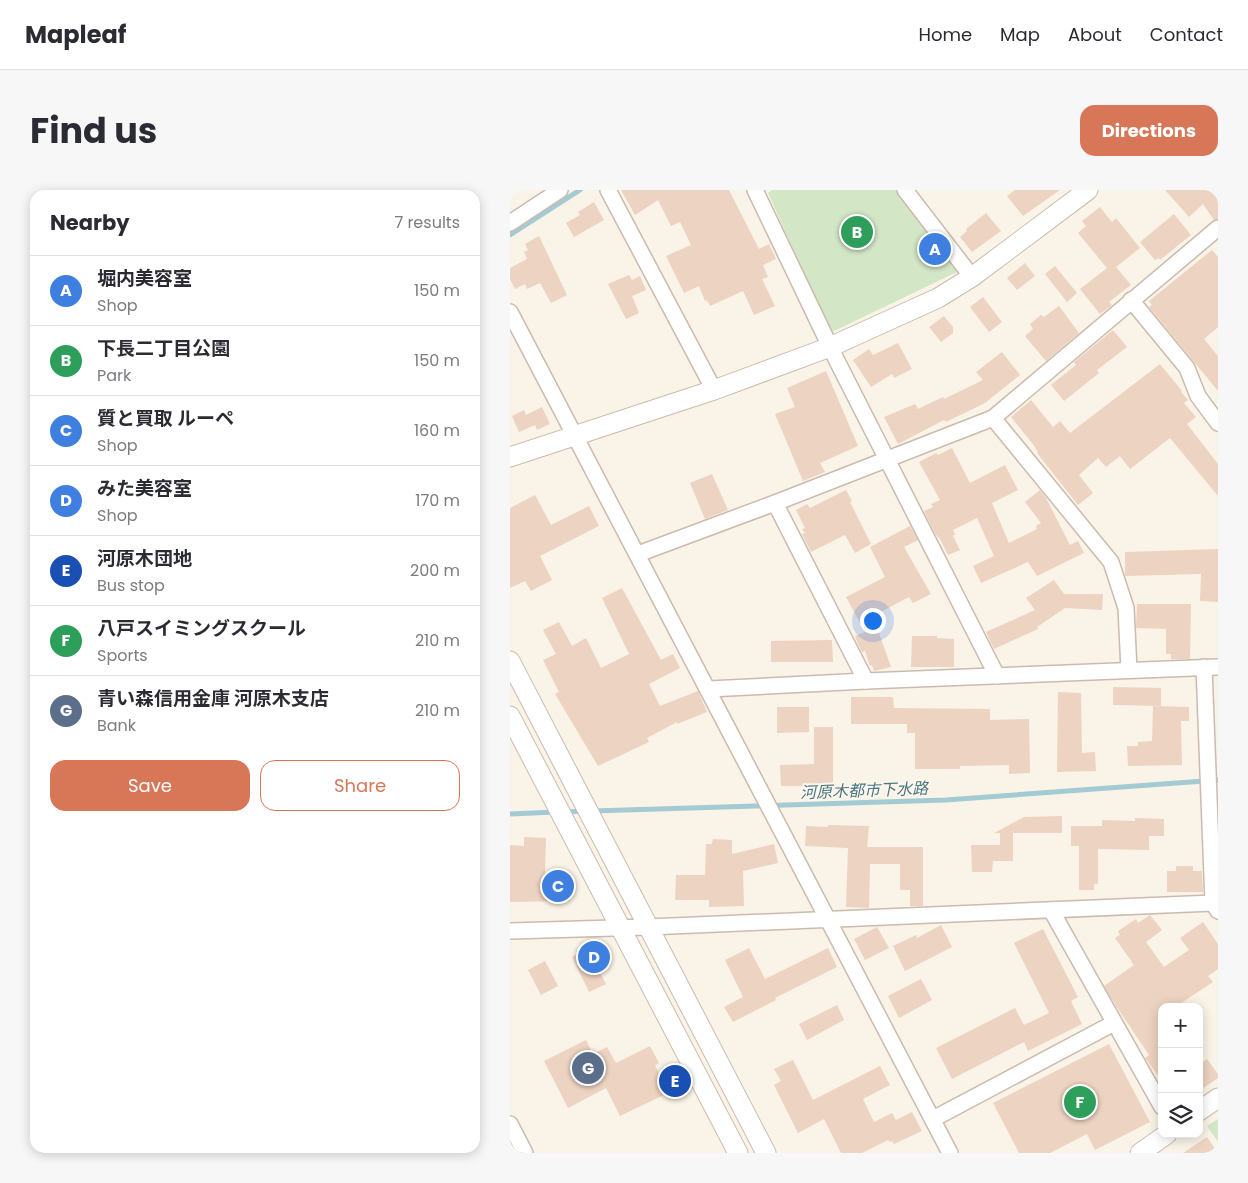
<!DOCTYPE html>
<meta charset="utf-8">
<style>
:root{--surface:#fff;--page:#f7f7f7;--text:#2b2b33;--muted:#7c7c81;--line:#e1e1e2;--accent:#d87758}
body{margin:0;font-family:Poppins,"Noto Sans JP",sans-serif;background:var(--page);color:var(--text)}
.controls{position:absolute;right:15px;bottom:15px;display:grid;overflow:hidden;border-radius:10px;box-shadow:0 2px 12px #0003}
.controls button{width:45px;height:45px;display:grid;place-items:center;padding:0;border:0;border-bottom:1px solid var(--line);background:var(--surface);color:var(--text);font:25px sans-serif}
.you{position:absolute;left:362px;top:430px;width:18px;height:18px;margin:-12px;border:4px solid #fff;border-radius:50%;background:#1a73e8;box-shadow:0 0 0 8px #1a73e833}
.badge{display:grid;place-items:center;width:32px;height:32px;border-radius:50%;background:var(--accent);color:#fff;font-size:16px;font-weight:700}
.pin{position:absolute;translate:-50% -50%;border:2px solid #fff;box-shadow:0 1px 5px #0006}
.list{margin:0;padding:0;list-style:none}
h2{display:flex;justify-content:space-between;align-items:center;height:65px;margin:0;padding:0 20px;font-size:21px}
h2 small{font-size:16px;font-weight:400;color:var(--muted)}
.list li{display:grid;grid-template-columns:32px 1fr auto;gap:15px;align-items:center;box-sizing:border-box;height:70px;padding:0 20px;border-top:1px solid var(--line)}
.list b{display:block;font-size:19px;white-space:nowrap}
.list p{margin:0;font-size:16px;white-space:nowrap;color:var(--muted)}
.list em{font-size:16px;font-style:normal;color:var(--muted)}
.actions{display:flex;gap:10px;padding:15px 20px}
.actions a{flex:1;padding:11px 0;border:1px solid var(--accent);border-radius:15px;text-align:center;font-size:18px;color:var(--accent)}
.actions .main{background:var(--accent);color:#fff}
.icon{flex:none;width:28px;height:28px;fill:none;stroke:currentColor;stroke-width:2;stroke-linecap:round;stroke-linejoin:round}
.map{position:relative;flex:none;width:708px;height:963px;overflow:hidden;border-radius:15px}
header{display:flex;align-items:center;gap:30px;box-sizing:border-box;height:70px;padding:0 25px;background:var(--surface);border-bottom:1px solid var(--line)}
header strong{font-size:24px}
nav{display:flex;gap:28px;margin-inline-start:auto;font-size:18px}
.intro{display:flex;align-items:center;justify-content:space-between;box-sizing:border-box;height:120px;padding:0 30px}
h1{margin:0;font-size:35px}
.button{padding:12px 22px;border-radius:15px;background:var(--accent);color:#fff;font-size:18px;font-weight:700}
main{display:flex;gap:30px;padding:0 30px}
aside{flex:1;background:var(--surface);border-radius:15px;box-shadow:0 2px 12px #0003}
.map>svg:first-child{display:block}
</style>
<header>
<strong>Mapleaf</strong>
<nav><a>Home</a><a>Map</a><a>About</a><a>Contact</a></nav>
</header>
<div class="intro"><h1>Find us</h1><a class="button">Directions</a></div>
<main>
<aside>
<h2>Nearby<small>7 results</small></h2>
<ul class="list">
<li><span class="badge" style="background:#3f7fe0">A</span><div><b>堀内美容室</b><p>Shop</p></div><em>150 m</em></li>
<li><span class="badge" style="background:#2e9e5b">B</span><div><b>下長二丁目公園</b><p>Park</p></div><em>150 m</em></li>
<li><span class="badge" style="background:#3f7fe0">C</span><div><b>質と買取 ルーペ</b><p>Shop</p></div><em>160 m</em></li>
<li><span class="badge" style="background:#3f7fe0">D</span><div><b>みた美容室</b><p>Shop</p></div><em>170 m</em></li>
<li><span class="badge" style="background:#1a4fb4">E</span><div><b>河原木団地</b><p>Bus stop</p></div><em>200 m</em></li>
<li><span class="badge" style="background:#2e9e5b">F</span><div><b>八戸スイミングスクール</b><p>Sports</p></div><em>210 m</em></li>
<li><span class="badge" style="background:#5c6f8a">G</span><div><b>青い森信用金庫 河原木支店</b><p>Bank</p></div><em>210 m</em></li>
</ul>
<div class="actions"><a class="main">Save</a><a>Share</a></div>
</aside>
<div class="map">
<svg width="708" height="963" viewBox="0 0 708 963">
<rect width="100%" height="100%" fill="#faf3e7"/>
<g fill="#d3e6c6">
<path d="M262,0h126l61,81 -129,62 -62,-140z"/>
<path d="M708,929v23l-11,-16z"/>
</g>
<g fill="none" stroke-linecap="round" stroke-linejoin="round">
<g stroke="#a4cad3" stroke-width="5">
<path d="M0,45l70,-45"/>
<path d="M82,621l354,-11 272,-20"/>
<path d="M54,622l19,-1"/>
<path d="M0,624l46,-2"/>
</g>
</g>
<g fill="#edd3c1">
<path d="M111,0h108l30,59 10,-5 7,15 -13,6 5,12 -6,2 13,27 -21,9 -11,-24 -33,15 -3,-6 -2,1 -6,-15 -15,7 -18,-37 25,-11 -11,-23 -9,4 -13,-26 -23,15z"/>
<path d="M505,0h45l-37,26 -16,-20z"/>
<path d="M655,0h53v29l-4,1 -11,-16 -14,13z"/>
<path d="M84,12l10,18 -30,17 -8,-14 14,-8 -2,-3z"/>
<path d="M590,17l12,15 4,-4 24,30 -24,19 15,18 -22,17 3,3 -12,9 -20,-25 27,-21 -29,-35 8,-7 -4,-5z"/>
<path d="M476,23l15,18 -29,21 -12,-15 7,-6 -1,-2z"/>
<path d="M664,24l17,21 -31,25 -1,-2 -4,2 -15,-18z"/>
<path d="M29,46l28,59 -16,8 -11,-20 -13,6 -2,-5 -10,5 -5,-10v-11l17,-9 -3,-7 4,-2 -3,-6z"/>
<path d="M702,60l6,7v70l-14,12 14,17v35l-69,-84 3,-2 -3,-4z"/>
<path d="M515,73l10,13 -18,14 -10,-12z"/>
<path d="M545,76l22,27 -10,9 -22,-28z"/>
<path d="M119,85l3,5 8,-4 6,14 -14,6 7,17 -13,6 -18,-35z"/>
<path d="M473,107l19,25 -13,10 -19,-25z"/>
<path d="M549,116l20,27 -33,28 -21,-25 8,-7 -3,-5 11,-9 3,2z"/>
<path d="M434,126l9,11v6l-12,9 -12,-15z"/>
<path d="M603,140l14,17 -30,23 2,3 -35,28 -13,-16 25,-20 -2,-3z"/>
<path d="M388,153l14,26 -18,9 -2,-4 -21,13 -18,-27 16,-11 4,6z"/>
<path d="M492,162l18,23 -35,28 -39,19 -2,-2 -46,24 -14,-27 31,-13 3,5 25,-12 1,2 39,-19 -7,-8z"/>
<path d="M650,174l22,27 -1,1 7,8 -4,3 12,14 -9,7 31,40v32l-48,-58 -40,31 -10,-13 -14,11 -8,-9 -19,17 14,18 -15,12 -41,-52 1,-1 -6,-9 -21,-26 20,-17 22,27 7,-6 10,12z"/>
<path d="M316,181l32,75 -38,17 5,9 -22,9 -28,-67 20,-7 -8,-19z"/>
<path d="M32,217l8,17 -13,6 -2,-5 -16,7 -7,-16 12,-6 2,5z"/>
<path d="M442,258l18,35 35,-18 13,25 -26,13 17,40 28,-14 -1,-3 5,-3 -16,-21 15,-12 6,8 24,47 8,-4 6,12 -47,23 -9,-14 -47,21 -8,-17 21,-10 -17,-38 -24,12 2,4 -2,2 7,14 -12,5 -9,-18h-1l-4,-5 -10,-21 9,-4 -2,-3 9,-4 -21,-38 17,-9 2,2z"/>
<path d="M202,284l16,36 -23,9 -15,-36z"/>
<path d="M336,300l6,11 -2,1 21,42 -16,9 -10,-18 -34,17 -9,-18 3,-1 -3,-4 3,-1 -9,-18 11,-6 3,4z"/>
<path d="M25,305l16,30 38,-19 10,20 -59,30 12,24 -21,11 -6,-10 -15,7v-80z"/>
<path d="M400,336l8,14 -14,7 27,47 -18,9 -4,-6 -36,19 18,51 -17,4 -2,-6 -2,1 -5,-15 -3,1 -4,-8 -3,-8 10,-4 -19,-35 39,-20 -15,-30z"/>
<path d="M708,359v53l-18,-1 1,-27 -76,2v-24z"/>
<path d="M544,390l10,14h39l-1,16 -37,-2 -28,19 1,2 -44,20 -8,-17 49,-22 -9,-12z"/>
<path d="M112,398l39,72 12,-6 7,14 -31,16 11,22 38,-15 9,21 -30,12v-2l-30,16 2,4 -51,24 -43,-72 4,-2 -16,-32 13,-6 -13,-24 16,-8 13,24 14,-8 15,30 28,-14 -27,-56z"/>
<path d="M627,414h54l-1,55h-19v-5h-5v-25l-30,-1z"/>
<path d="M402,446h25v2l17,1v28h-43z"/>
<path d="M322,450l1,22h-62v-21z"/>
<path d="M603,497l48,1v18l-48,-1z"/>
<path d="M548,502l23,1 1,60 13,-1 1,19 -39,1z"/>
<path d="M341,507h42l1,11 96,1v11l39,-1 1,54 -21,1v-9l-49,1v3h-45v-36h-8v-9h-56z"/>
<path d="M643,516l36,1v14h-8l1,44 -54,1 -1,-20h11v-4l14,-1z"/>
<path d="M267,517h32v25l-32,1z"/>
<path d="M304,537h19v59h-52l-1,-21 34,-1z"/>
<path d="M552,626v17h-49v28h-20l-1,11h-20l-1,-27h29v-12h-6l30,-16z"/>
<path d="M625,628l29,1v17h-15v14l-51,-1v35h-4v6h-15v-44h-8v-20h31v-6l33,1z"/>
<path d="M318,635l41,1 -2,21h56v59h-13v-16h-10v-26h-30l-1,44 -23,-1 2,-59 -43,-2 1,-20 22,1z"/>
<path d="M14,647l22,1 -1,36 13,-1 12,28 -60,1v-57l14,1z"/>
<path d="M203,649l19,1v14l42,-10 4,19 -35,8 1,35 -35,1v-7h-34l1,-25h29l1,-31h6z"/>
<path d="M666,676h17v5h9l1,21h-36v-21h9z"/>
<path d="M640,725l12,15 -16,12 18,25 25,-17 -9,-12 23,-16 15,22v25l-10,7 5,6 -38,25h-13v74l-17,-23 4,-3 -33,-49 -12,-20 30,-21 -19,-27 5,-3 -2,-4 18,-12 2,4z"/>
<path d="M431,735l11,22 -47,24 -12,-25 23,-11 1,3z"/>
<path d="M367,737l12,21 -24,12 -11,-21z"/>
<path d="M533,739l35,68 -7,4 11,23 -54,27 -4,-9 -72,37 -16,-31 79,-40 9,17 25,-12 -35,-70z"/>
<path d="M86,755l8,16 -8,4 10,19 -17,8 -17,-35z"/>
<path d="M239,758l16,31 63,-31 9,19 -62,31 1,2 -43,22 -9,-15 19,-10 -18,-37z"/>
<path d="M35,771l13,25 -17,9 -13,-25z"/>
<path d="M411,789l11,21 -33,18 -11,-22z"/>
<path d="M327,815l7,15 -37,20 -8,-16z"/>
<path d="M76,850l7,14 14,-7 9,16 34,-17 9,17 -4,2 13,28 -48,23 -14,-28 -38,20 -24,-47z"/>
<path d="M599,854l41,78 -55,28 -8,-16 -37,19h-31l-26,-50z"/>
<path d="M697,869l11,15v4l-19,13v-26z"/>
<path d="M283,870l20,40 67,-34 10,19 -27,14 11,23 18,-9 4,7 16,-8 10,19 -28,13 -2,-3 -2,1 -2,-2 -26,13h-21l-17,-34 -26,14 -24,-48 7,-4 -7,-12z"/>
<path d="M697,947l11,16h-35z"/>
</g>
<g fill="none" stroke-linecap="round" stroke-linejoin="round">
<defs>
<g id="minor">
<path d="M98,0l106,200"/>
<path d="M245,0l80,167 162,319"/>
<path d="M395,0l67,87"/>
<path d="M0,33l50,-33"/>
<path d="M621,110l56,68 11,28 20,27"/>
<path d="M0,122l440,841"/>
<path d="M483,228l118,144 15,46 3,62"/>
<path d="M265,313l91,178"/>
<path d="M128,364l137,-51 218,-85 225,-190"/>
<path d="M694,477l9,236 5,8"/>
<path d="M199,499l157,-8 352,-14"/>
<path d="M541,720l111,197"/>
<path d="M0,741l138,-4 565,-24"/>
<path d="M423,929l181,-96"/>
<path d="M0,934l15,29"/>
</g>
<g id="tertiary">
<path d="M0,267l204,-67 116,-43 108,-49 34,-21 116,-87"/>
<path d="M0,471l256,492"/>
<path d="M0,526l228,437"/>
<path d="M689,921l19,-13"/>
<path d="M630,963l27,-19"/>
</g>
</defs>
<use href="#minor" stroke="#cbbbae" stroke-width="18"/>
<use href="#tertiary" stroke="#cbbbae" stroke-width="21"/>
<use href="#minor" stroke="#fff" stroke-width="15"/>
<use href="#tertiary" stroke="#fff" stroke-width="19"/>
</g>
<g text-anchor="middle" stroke-width="4" stroke-linejoin="round" paint-order="stroke">
<g font-size="16" font-style="italic" fill="#4a7882" stroke="#fdf7ed">
<text transform="translate(354 600) rotate(-2)" y="6">河原木都市下水路</text>
</g>
</g>
</svg>
<div class="controls">
<button>+</button>
<button>−</button>
<button><svg class="icon" aria-label="layers" viewBox="0 0 24 24"><path d="M12 4l9 5-9 5-9-5zM3 14l9 5 9-5"/></svg></button>
</div>
<div class="you"></div>
<div class="pin badge" style="left:425px;top:59px;background:#3f7fe0">A</div>
<div class="pin badge" style="left:347px;top:42px;background:#2e9e5b">B</div>
<div class="pin badge" style="left:48px;top:696px;background:#3f7fe0">C</div>
<div class="pin badge" style="left:84px;top:767px;background:#3f7fe0">D</div>
<div class="pin badge" style="left:165px;top:891px;background:#1a4fb4">E</div>
<div class="pin badge" style="left:570px;top:912px;background:#2e9e5b">F</div>
<div class="pin badge" style="left:78px;top:878px;background:#5c6f8a">G</div>
</div>
</main>
